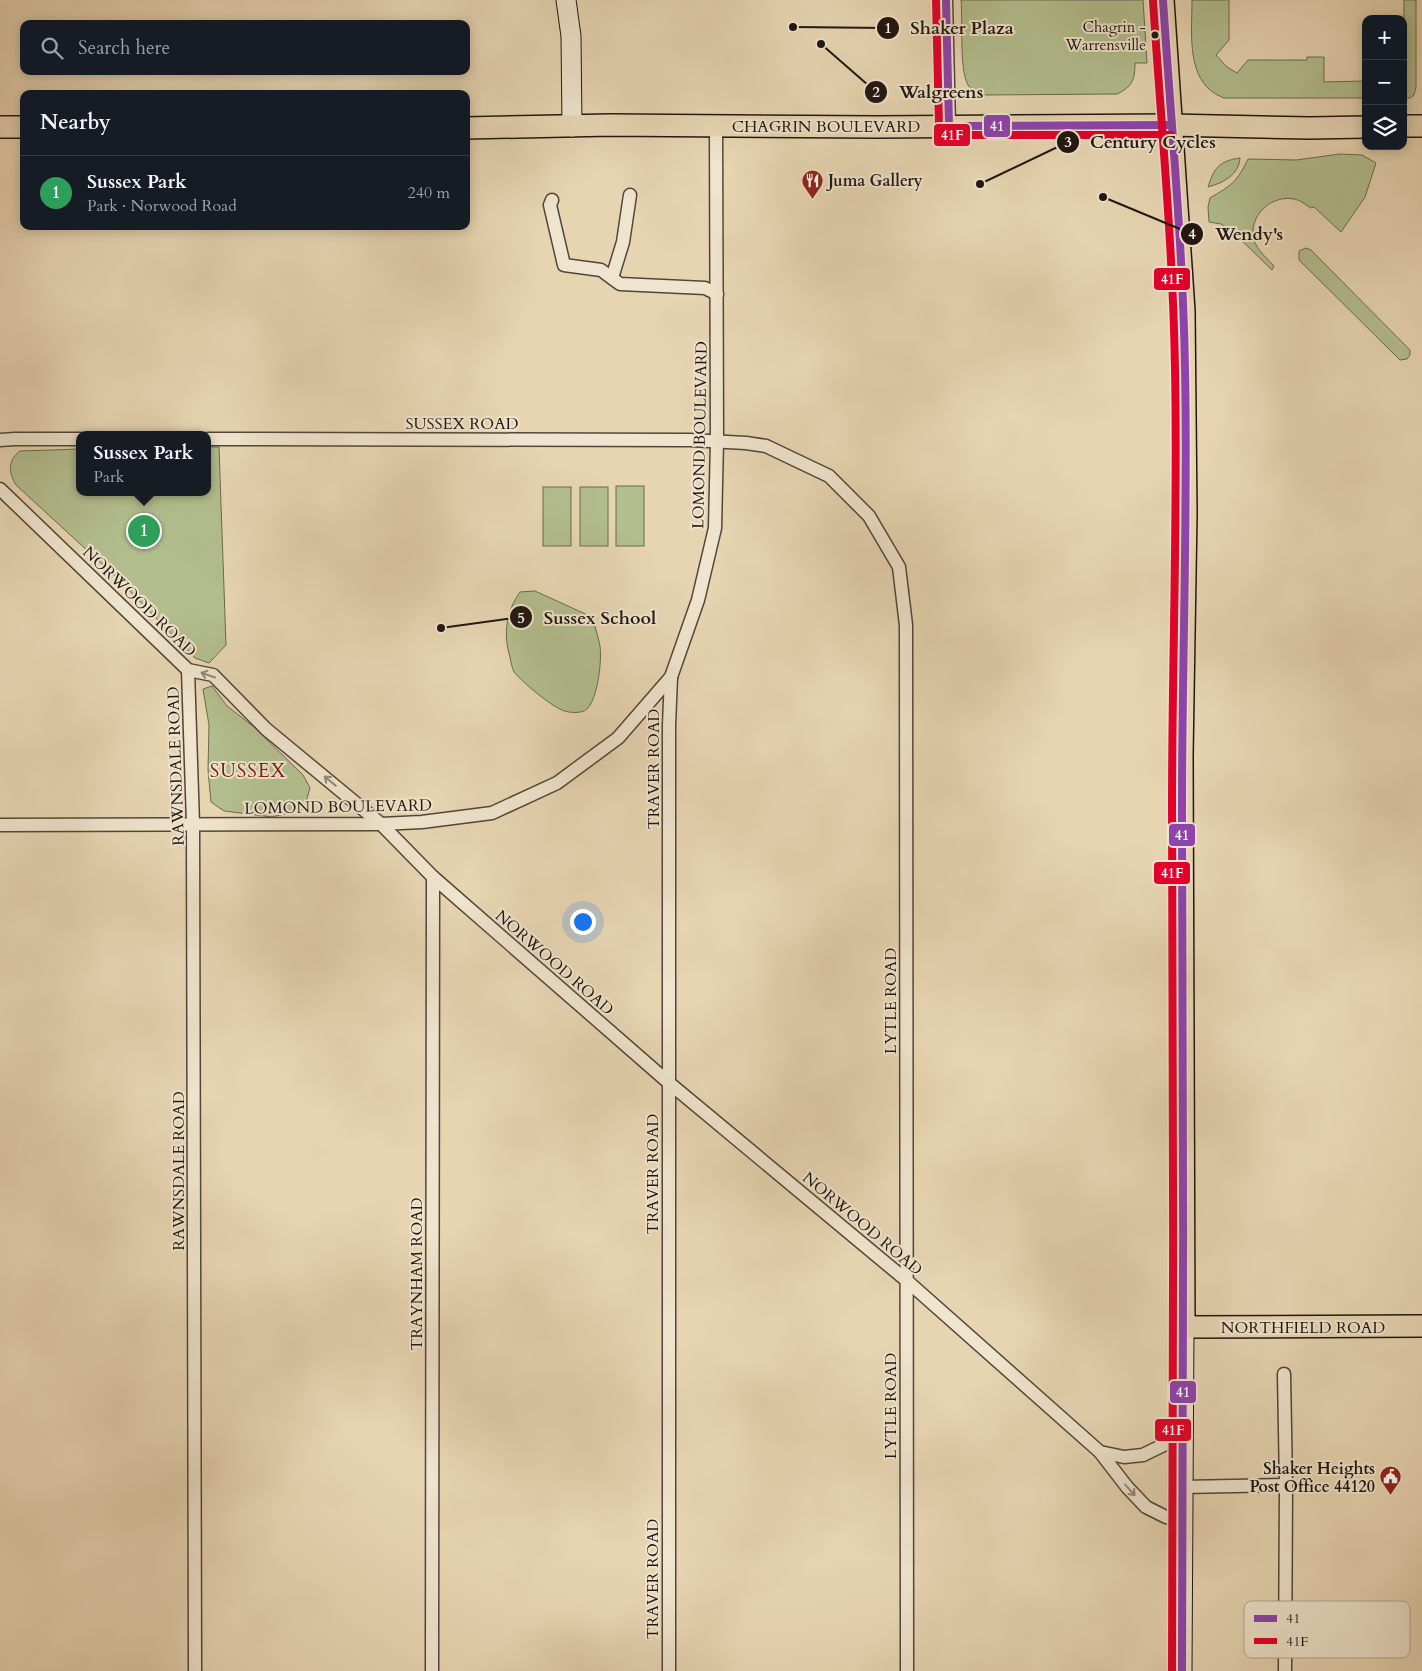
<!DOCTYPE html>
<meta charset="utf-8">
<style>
:root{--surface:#171b24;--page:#20242c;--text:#f1f3f6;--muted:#9ea1a6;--line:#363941;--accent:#d93025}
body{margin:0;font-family:Cardo,serif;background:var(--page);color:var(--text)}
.controls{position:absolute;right:15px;top:15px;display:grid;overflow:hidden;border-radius:10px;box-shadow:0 2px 12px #0003}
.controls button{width:45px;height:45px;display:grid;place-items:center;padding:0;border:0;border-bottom:1px solid var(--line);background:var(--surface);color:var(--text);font:25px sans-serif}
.you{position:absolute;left:582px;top:921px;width:18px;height:18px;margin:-12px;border:4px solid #fff;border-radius:50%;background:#1a73e8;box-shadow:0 0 0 8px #1a73e833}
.badge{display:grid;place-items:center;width:32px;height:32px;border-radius:50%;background:var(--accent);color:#fff;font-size:16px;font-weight:700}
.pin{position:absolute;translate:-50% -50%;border:2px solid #fff;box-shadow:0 1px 5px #0006}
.popup{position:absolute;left:76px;top:431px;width:135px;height:65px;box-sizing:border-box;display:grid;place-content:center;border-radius:10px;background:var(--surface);filter:drop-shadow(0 1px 4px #0005);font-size:16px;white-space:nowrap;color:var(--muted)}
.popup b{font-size:19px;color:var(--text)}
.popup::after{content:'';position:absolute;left:50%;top:100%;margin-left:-10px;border:10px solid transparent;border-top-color:var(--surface)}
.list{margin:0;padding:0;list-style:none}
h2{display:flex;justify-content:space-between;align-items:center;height:65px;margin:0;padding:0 20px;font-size:21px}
h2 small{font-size:16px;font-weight:400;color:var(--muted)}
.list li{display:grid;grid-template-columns:32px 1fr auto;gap:15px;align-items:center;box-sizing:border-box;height:75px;padding:0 20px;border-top:1px solid var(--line)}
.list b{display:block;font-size:19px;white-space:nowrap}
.list p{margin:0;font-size:16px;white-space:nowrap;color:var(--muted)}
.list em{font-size:16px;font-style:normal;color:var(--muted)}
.icon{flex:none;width:28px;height:28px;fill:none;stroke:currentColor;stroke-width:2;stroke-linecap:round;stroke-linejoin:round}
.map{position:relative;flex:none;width:1422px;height:1671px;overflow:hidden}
.search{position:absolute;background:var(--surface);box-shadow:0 2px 12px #0003;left:20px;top:20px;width:450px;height:55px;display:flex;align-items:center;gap:12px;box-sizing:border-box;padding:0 18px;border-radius:10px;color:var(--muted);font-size:19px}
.panel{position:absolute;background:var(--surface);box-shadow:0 2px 12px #0003;left:20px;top:90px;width:450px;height:140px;border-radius:10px}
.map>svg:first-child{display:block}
</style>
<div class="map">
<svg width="1422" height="1671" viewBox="0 0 1422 1671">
<rect width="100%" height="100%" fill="#e7d5b2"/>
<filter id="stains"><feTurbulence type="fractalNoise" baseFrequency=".004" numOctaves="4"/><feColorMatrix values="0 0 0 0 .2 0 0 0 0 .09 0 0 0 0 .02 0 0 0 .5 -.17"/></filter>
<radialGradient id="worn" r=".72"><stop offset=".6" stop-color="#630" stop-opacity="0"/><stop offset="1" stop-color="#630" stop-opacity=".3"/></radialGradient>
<g fill="#b3be8e" stroke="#6a6a50">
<path d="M961,0h182l4,63h-12c0,17 -3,24 -18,31l-133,1c-6,-2 -12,-4 -16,-10 -9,-17 -5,-64 -7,-85z"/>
<path d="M1192,0h37v40l-13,15 11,12 10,6 11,-13h59v-3h17v25l40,-1v17h-140c-39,-14 -32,-64 -32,-98z"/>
<path d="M1404,0h12v87l-2,8 -4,3h-7z"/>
<path d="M1340,154l22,1 14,8 -11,34 -24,35 -27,-25 -3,1c-5,-3 -11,-8 -17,-9 -21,-4 -42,13 -41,35 0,13 13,23 21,32l-2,4 -39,-38 -12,-8 -12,-2 -1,-15 2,-9c22,-13 27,-16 38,-39l48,1z"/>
<path d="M1240,158c-1,17 -17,25 -32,29 6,-19 11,-26 32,-29z"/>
<path d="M1306,248l5,2 99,100v5l-3,4 -7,1 -101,-100v-9z"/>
<path d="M208,447h11l7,198 -17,18 -14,-5 -79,-81 -100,-92c-8,-13 -8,-25 4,-34l60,-2v43h128z"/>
<rect x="616" y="486" width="28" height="60"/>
<rect x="543" y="487" width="28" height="59"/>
<rect x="580" y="487" width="28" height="59"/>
<path d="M535,591l57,26c3,9 6,19 8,29 2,14 -2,52 -13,63 -5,5 -19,4 -25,1 -11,-4 -41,-29 -48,-38 -2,-4 -3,-10 -4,-15 -7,-23 -4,-45 10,-65z"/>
<path d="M212,686l15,20 27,21 49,48 7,13 -6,21 -32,8 -48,-6 -13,-9 -3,-32 1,-45 -6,-36z"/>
</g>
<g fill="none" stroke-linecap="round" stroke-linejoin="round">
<defs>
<g id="street">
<path d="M946,0l3,126"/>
<path d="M552,200l-2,5 14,60 37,5 19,14 85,4 12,6"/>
<path d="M612,278l11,-36 7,-47"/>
<path d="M208,439l483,1 55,3 20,3 63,30 40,40 30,51 7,58 1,1046"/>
<path d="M0,440l15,-1h65"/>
<path d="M0,489l188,181 25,5 53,54 115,95 52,53 235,205 238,198 194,172 27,35 19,20 20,10 16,4"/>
<path d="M188,670l5,154 2,847"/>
<path d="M0,825l381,-1 41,-2 70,-9 65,-30 61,-45 53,-61 27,-77 17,-72 2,-87 -1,-314"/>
<path d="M1284,1374l2,111 -1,186"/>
<path d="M1100,1452l24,5 19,-2 41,-20"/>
<path d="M1183,1487l103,-2"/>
<path d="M432,1671l1,-794"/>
<path d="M669,1671v-946l2,-48"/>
</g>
<g id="secondary">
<path d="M566,0l5,36 1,91"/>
<path d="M1182,1671l2,-344"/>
</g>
<g id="primary">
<path d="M1163,0l21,311 2,203 -4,241 2,572 238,-1"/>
<path d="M1403,126h19"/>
<path d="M0,127h24"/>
<path d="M466,128l144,-3 267,2 294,-2 139,3 56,-1"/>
</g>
</defs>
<use href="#street" stroke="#524639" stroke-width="15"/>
<use href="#secondary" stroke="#211611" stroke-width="21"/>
<use href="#primary" stroke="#211611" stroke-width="24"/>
<use href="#street" stroke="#efe4cd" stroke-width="12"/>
<use href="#secondary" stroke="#efe4cd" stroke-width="19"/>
<use href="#primary" stroke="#e7d5b2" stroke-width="21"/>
<defs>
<g id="bus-1">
<path d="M946,0l3,126 222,-1"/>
<path d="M1163,0c8,123 20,246 22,369 3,146 -3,291 -3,437 1,288 2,577 0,865"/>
</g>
<g id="bus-2">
<path d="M936,0l3,126 1,5 4,4h227"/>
<path d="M1153,1c8,122 20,245 22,368 3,146 -3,291 -3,437 1,288 2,577 0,865"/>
</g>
</defs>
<use href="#bus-1" stroke="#efe4cd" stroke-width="11"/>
<use href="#bus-2" stroke="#efe4cd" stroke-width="11"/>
<use href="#bus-1" stroke="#8e44ad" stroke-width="8"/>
<use href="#bus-2" stroke="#e4002b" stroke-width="8"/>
</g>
<defs><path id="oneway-shaft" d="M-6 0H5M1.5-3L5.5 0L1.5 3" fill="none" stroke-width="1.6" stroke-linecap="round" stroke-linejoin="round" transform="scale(1.25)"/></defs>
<g stroke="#928778">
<use href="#oneway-shaft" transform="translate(208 675) rotate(-161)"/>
<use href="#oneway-shaft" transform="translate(330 781) rotate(-140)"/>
<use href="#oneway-shaft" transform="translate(1130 1490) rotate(48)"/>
</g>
<defs>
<symbol id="restaurant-pin" viewBox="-11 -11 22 30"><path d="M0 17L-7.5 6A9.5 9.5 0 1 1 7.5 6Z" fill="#8f2418" stroke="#efe4cd"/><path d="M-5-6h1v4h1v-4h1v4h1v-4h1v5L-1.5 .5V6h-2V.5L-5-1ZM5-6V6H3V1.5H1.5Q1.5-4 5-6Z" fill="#fff"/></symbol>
<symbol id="civic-pin" viewBox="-11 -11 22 30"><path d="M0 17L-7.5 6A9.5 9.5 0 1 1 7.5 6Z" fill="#8f2418" stroke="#efe4cd"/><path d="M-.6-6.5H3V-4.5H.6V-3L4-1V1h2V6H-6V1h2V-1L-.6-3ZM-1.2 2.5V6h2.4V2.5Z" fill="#fff"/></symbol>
</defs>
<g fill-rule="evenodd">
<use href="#restaurant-pin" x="800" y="168" width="25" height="34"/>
<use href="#civic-pin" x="1378" y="1464" width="25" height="34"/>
</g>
<circle fill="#211611" stroke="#efe4cd" stroke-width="2" cx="1155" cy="35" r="4.5"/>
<g text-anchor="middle" stroke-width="4" stroke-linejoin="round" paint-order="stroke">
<g font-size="15" fill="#211611" stroke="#efe4cd" text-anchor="end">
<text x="1146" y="32">Chagrin -<tspan x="1146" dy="18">Warrensville</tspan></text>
</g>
<g font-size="16" fill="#211611" stroke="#efe4cd">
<text x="826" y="132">CHAGRIN BOULEVARD</text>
<text x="462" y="429">SUSSEX ROAD</text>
<text transform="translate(699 435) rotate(-89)" y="6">LOMOND BOULEVARD</text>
<text transform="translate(140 601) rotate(44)" y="6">NORWOOD ROAD</text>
<text transform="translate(175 766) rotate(-92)" y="6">RAWNSDALE ROAD</text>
<text transform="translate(653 769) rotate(-90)" y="6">TRAVER ROAD</text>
<text transform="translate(338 806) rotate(-1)" y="6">LOMOND BOULEVARD</text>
<text transform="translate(555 962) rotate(41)" y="6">NORWOOD ROAD</text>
<text transform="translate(890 1001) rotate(-90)" y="6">LYTLE ROAD</text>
<text transform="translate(178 1171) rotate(-90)" y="6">RAWNSDALE ROAD</text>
<text transform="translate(652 1174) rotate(-90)" y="6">TRAVER ROAD</text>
<text transform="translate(863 1223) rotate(40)" y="6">NORWOOD ROAD</text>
<text transform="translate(416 1274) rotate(-90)" y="6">TRAYNHAM ROAD</text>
<text x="1303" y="1333">NORTHFIELD ROAD</text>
<text transform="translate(890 1406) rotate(-90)" y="6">LYTLE ROAD</text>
<text transform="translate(652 1579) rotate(-90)" y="6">TRAVER ROAD</text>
</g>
<g font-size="16" font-weight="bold" fill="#211611" stroke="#efe4cd" text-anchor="start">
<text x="828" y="186">Juma Gallery</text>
<text x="1375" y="1474" text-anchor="end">Shaker Heights<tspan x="1375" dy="18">Post Office 44120</tspan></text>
</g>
<g font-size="19" letter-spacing="1" fill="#7a1f14" stroke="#efe4cd">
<text x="248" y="777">SUSSEX</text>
</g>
</g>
<rect x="1244" y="1601" width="166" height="57" rx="8" fill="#efe4cd" stroke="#b1a695" stroke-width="1"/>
<rect x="1254" y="1615" width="23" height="7" fill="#8e44ad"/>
<rect x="1254" y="1638" width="23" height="6" fill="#e4002b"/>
<g font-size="14" fill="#211611">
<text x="1286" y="1623">41</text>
<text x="1286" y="1646">41F</text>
</g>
<path fill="none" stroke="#211611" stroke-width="2" d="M793 27L888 28M821 44L876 92M980 184L1068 142M1103 197L1192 234M441 628L521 617"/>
<g fill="#211611" stroke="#efe4cd" stroke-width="2">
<circle cx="793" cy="27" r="5"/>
<circle cx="821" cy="44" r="5"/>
<circle cx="980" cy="184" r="5"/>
<circle cx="1103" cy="197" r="5"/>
<circle cx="441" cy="628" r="5"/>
<circle cx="888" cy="28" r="12"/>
<circle cx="876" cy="92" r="12"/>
<circle cx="1068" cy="142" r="12"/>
<circle cx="1192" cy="234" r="12"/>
<circle cx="521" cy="617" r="12"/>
</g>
<g font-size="15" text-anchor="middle" font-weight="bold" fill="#fff">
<text x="888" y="33">1</text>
<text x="876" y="97">2</text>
<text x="1068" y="147">3</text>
<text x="1192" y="239">4</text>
<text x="521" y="623">5</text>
</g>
<g font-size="18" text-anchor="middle" font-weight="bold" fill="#211611" stroke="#efe4cd" stroke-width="4" stroke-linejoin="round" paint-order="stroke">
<text x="962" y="34">Shaker Plaza</text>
<text x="941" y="98">Walgreens</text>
<text x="1153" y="148">Century Cycles</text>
<text x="1249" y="240">Wendy's</text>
<text x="600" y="624">Sussex School</text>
</g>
<g stroke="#efe4cd" stroke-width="2">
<rect x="983" y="114" width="28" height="24" rx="5" fill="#8e44ad"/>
<rect x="933" y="123" width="38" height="24" rx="5" fill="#e4002b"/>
<rect x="1153" y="267" width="38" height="24" rx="5" fill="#e4002b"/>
<rect x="1168" y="823" width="28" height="24" rx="5" fill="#8e44ad"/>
<rect x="1153" y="861" width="38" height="24" rx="5" fill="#e4002b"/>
<rect x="1169" y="1380" width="28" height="24" rx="5" fill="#8e44ad"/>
<rect x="1154" y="1418" width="38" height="24" rx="5" fill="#e4002b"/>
</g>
<g font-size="14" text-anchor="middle" font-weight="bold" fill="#fff">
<text x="997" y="131">41</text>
<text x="952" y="140">41F</text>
<text x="1172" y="284">41F</text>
<text x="1182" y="840">41</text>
<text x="1172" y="878">41F</text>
<text x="1183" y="1397">41</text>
<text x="1173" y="1435">41F</text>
</g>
<rect width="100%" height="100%" filter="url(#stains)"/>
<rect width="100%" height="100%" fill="url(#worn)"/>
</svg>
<div class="controls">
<button>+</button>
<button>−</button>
<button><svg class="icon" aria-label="layers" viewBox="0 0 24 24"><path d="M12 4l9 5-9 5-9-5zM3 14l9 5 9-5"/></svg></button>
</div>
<div class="you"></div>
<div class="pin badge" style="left:144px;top:531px;background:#2e9e5b">1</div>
<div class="popup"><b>Sussex Park</b>Park</div>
<div class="search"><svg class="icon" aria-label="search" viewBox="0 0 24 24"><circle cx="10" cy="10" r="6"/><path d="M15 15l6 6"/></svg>Search here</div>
<section class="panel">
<h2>Nearby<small></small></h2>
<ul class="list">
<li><span class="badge" style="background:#2e9e5b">1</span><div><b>Sussex Park</b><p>Park · Norwood Road</p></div><em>240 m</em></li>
</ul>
</section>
</div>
